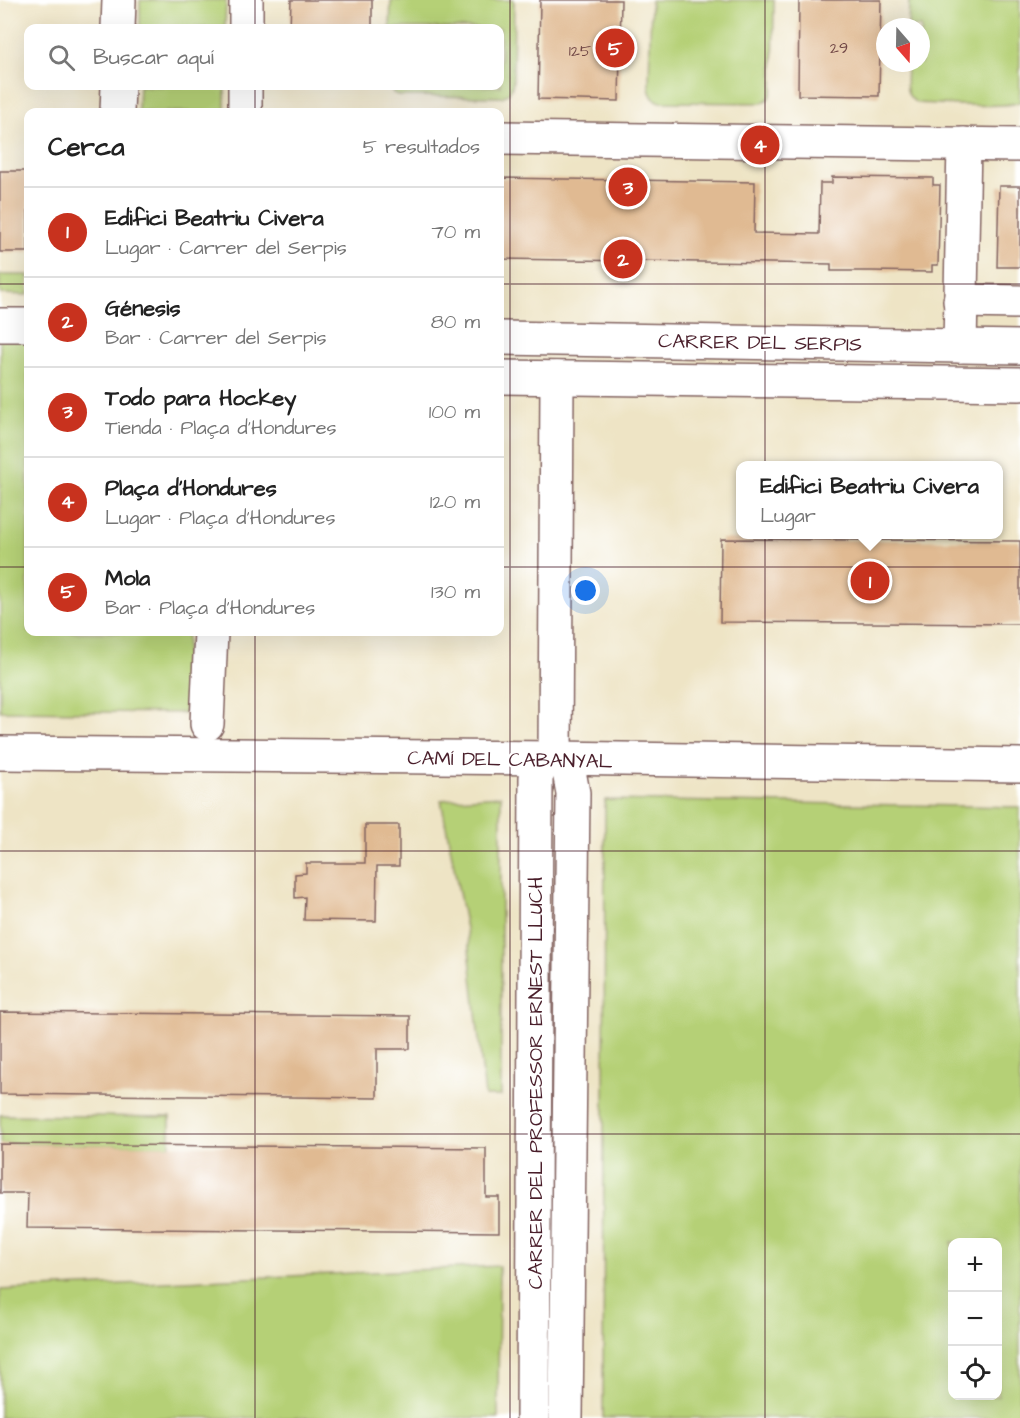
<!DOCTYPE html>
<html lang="es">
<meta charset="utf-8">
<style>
:root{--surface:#fff;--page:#f2f2f2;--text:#222;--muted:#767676;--line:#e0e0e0;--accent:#c8321e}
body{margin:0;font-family:"Architects Daughter",sans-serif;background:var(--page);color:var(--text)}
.controls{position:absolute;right:18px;bottom:18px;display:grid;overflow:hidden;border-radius:12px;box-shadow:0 6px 24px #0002}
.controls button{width:54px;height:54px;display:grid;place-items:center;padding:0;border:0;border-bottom:2px solid var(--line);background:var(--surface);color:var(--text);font:30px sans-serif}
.compass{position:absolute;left:876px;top:18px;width:54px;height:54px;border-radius:50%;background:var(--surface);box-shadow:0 6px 24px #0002;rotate:160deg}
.you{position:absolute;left:586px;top:591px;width:21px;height:21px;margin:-15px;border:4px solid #fff;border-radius:50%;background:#1a73e8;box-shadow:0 0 0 9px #1a73e833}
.badge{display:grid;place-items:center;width:39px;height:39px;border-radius:50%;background:var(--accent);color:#fff;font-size:20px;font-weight:700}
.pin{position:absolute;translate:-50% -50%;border:3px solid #fff;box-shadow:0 2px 6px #0006}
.popup{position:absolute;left:736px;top:461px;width:267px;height:78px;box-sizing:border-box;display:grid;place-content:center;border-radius:12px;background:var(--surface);filter:drop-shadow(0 2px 4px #0005);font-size:20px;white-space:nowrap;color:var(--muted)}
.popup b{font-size:22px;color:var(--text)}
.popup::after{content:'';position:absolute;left:50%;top:100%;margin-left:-12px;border:12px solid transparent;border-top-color:var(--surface)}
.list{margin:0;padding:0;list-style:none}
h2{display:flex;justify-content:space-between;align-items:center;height:78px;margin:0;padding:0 24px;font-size:26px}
h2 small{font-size:20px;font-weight:400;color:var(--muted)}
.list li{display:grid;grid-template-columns:39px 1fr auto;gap:18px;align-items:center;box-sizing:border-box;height:90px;padding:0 24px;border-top:2px solid var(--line)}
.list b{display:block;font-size:22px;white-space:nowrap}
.list p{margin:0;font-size:20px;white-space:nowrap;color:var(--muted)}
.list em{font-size:20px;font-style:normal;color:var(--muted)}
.icon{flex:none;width:33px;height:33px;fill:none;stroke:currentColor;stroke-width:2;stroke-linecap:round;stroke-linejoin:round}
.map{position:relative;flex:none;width:1020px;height:1418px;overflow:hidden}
.search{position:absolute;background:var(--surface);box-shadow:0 6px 24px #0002;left:24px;top:24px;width:480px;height:66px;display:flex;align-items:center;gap:15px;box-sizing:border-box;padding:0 21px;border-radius:12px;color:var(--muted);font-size:22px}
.panel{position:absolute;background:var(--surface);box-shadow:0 6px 24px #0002;left:24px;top:108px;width:480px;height:528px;border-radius:12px}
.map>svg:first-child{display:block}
</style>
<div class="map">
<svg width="1020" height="1418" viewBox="0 0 1020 1418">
<rect width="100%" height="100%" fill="#fff"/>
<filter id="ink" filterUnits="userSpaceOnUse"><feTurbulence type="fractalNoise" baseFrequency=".0167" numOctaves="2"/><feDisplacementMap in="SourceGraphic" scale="12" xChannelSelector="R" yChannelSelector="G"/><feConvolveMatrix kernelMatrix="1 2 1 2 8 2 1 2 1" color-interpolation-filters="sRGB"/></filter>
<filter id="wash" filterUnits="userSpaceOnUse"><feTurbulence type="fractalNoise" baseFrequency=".008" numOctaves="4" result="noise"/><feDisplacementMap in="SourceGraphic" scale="24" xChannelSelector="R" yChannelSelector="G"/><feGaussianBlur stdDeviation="1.35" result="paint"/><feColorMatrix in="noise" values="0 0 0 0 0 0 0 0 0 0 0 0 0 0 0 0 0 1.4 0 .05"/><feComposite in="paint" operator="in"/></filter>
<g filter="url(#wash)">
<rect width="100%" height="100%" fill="#eee4c5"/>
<g fill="#b5d076" stroke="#807850" stroke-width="1.5" fill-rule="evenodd">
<path d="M140,0h86l-1,28h-85z"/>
<path d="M391,0h123l-1,81c-1,9 -3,12 -11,16l-102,-1 -7,-3 -3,-7h110v-58h-110z"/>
<path d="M651,0h123l-1,87c-1,8 -3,12 -11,16l-102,-1 -7,-4 -3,-6 -1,-7z"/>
<path d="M909,0h111v102c-15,7 -82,2 -103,1 -15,-8 -10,-25 -10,-40h14v-36h-13z"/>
<path d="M139,86h86v26h-87z"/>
<path d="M0,275h28v20l-28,-1z"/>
<path d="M0,335h28v297h159l-2,81 -185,-2z"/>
<path d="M501,796v300h-16l-17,-157 -27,-139z"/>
<path d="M605,800l415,7v611h-417zM998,1242v154h-46v-154z"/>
<path d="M0,1115l170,2v29l-170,-2z"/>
<path d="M499,1266l-1,152h-498v-128z"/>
</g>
<g id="blocks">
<g fill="#e0ba92">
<path d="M291,0h81v28h-82z"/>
<path d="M540,0h81l-2,101 -81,-2z"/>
<path d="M799,0h82l-2,96 -81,-1z"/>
<rect x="0" y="171" width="28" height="81"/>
<path d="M832,177l101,1v7h7l-2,80h-6v7l-60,-1h-41v-7l-331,-5v-81l255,4 -1,51 65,1 1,-51h12z"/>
<path d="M999,186h21v81h-23z"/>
<path d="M721,539l299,2v83l-300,-2z"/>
<path d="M365,825h34v41h-22l-1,55 -72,-1 1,-23 -10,1v-24l11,-1v-10h59z"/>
<path d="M0,1012l410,4v33h-33v49l-377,-4z"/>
<path d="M0,1144l486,4v49h13v35l-472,-4 1,-35h-28z"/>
</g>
</g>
</g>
<g filter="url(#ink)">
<use href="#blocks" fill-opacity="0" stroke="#836461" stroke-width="1.5"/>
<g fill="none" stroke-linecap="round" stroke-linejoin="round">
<defs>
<g id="minor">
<path d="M118,28l1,-28"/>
<path d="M246,28v-28"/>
<path d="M117,112l1,-26"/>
<path d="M245,112v-26"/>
<path d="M500,138l520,7"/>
<path d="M960,301l60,1"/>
<path d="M0,325h28"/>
<path d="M500,338l520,9"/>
<path d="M960,346l4,-202"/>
<path d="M500,377l520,7"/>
<path d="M207,724l4,-92"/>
<path d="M0,753l555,5 465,7"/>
<path d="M555,758l13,8 5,27 -7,625"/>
<path d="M555,758l2,-380"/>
<path d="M533,1418l3,-641 6,-13 13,-6"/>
</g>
</defs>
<use href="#minor" stroke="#836461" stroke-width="36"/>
<use href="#minor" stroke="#fff" stroke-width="33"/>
</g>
</g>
<path fill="none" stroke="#4a1f2b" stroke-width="1.5" stroke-opacity="0.55" d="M255,0v28M510,0v1418M765,0v1418M255,86v26M0,284h28M500,284h520M0,567h28M500,567h520M255,632v786M0,851h1020M0,1134h1020"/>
<g text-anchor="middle" stroke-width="4.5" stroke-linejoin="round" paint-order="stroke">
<g font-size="16" fill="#704645">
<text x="839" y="53">29</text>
<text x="580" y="56">125</text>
</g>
<g font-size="20" fill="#4a1f2b" stroke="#fff">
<text transform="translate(760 342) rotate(1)" y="7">CARRER DEL SERPIS</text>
<text transform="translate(510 759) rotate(1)" y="7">CAMÍ DEL CABANYAL</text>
<text transform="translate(535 1083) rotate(-90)" y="7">CARRER DEL PROFESSOR ERNEST LLUCH</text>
</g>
</g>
</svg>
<div class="controls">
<button>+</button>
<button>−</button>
<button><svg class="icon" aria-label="locate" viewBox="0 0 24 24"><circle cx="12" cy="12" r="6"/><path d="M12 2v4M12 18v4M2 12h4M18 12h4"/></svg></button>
</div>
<svg class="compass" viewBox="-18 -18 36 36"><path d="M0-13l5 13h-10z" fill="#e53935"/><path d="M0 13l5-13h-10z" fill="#767676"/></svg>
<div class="you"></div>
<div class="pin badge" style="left:870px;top:581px">1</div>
<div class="popup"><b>Edifici Beatriu Civera</b>Lugar</div>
<div class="pin badge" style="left:623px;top:259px">2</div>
<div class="pin badge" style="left:628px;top:187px">3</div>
<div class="pin badge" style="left:760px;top:145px">4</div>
<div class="pin badge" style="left:615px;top:48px">5</div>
<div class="search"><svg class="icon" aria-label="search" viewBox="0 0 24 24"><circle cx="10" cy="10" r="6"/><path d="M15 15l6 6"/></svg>Buscar aquí</div>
<section class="panel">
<h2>Cerca<small>5 resultados</small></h2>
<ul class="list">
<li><span class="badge">1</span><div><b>Edifici Beatriu Civera</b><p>Lugar · Carrer del Serpis</p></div><em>70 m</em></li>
<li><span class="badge">2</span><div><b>Génesis</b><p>Bar · Carrer del Serpis</p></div><em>80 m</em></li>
<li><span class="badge">3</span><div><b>Todo para Hockey</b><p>Tienda · Plaça d'Hondures</p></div><em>100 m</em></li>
<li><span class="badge">4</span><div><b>Plaça d'Hondures</b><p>Lugar · Plaça d'Hondures</p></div><em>120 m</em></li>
<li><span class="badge">5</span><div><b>Mola</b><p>Bar · Plaça d'Hondures</p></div><em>130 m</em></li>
</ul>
</section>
</div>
